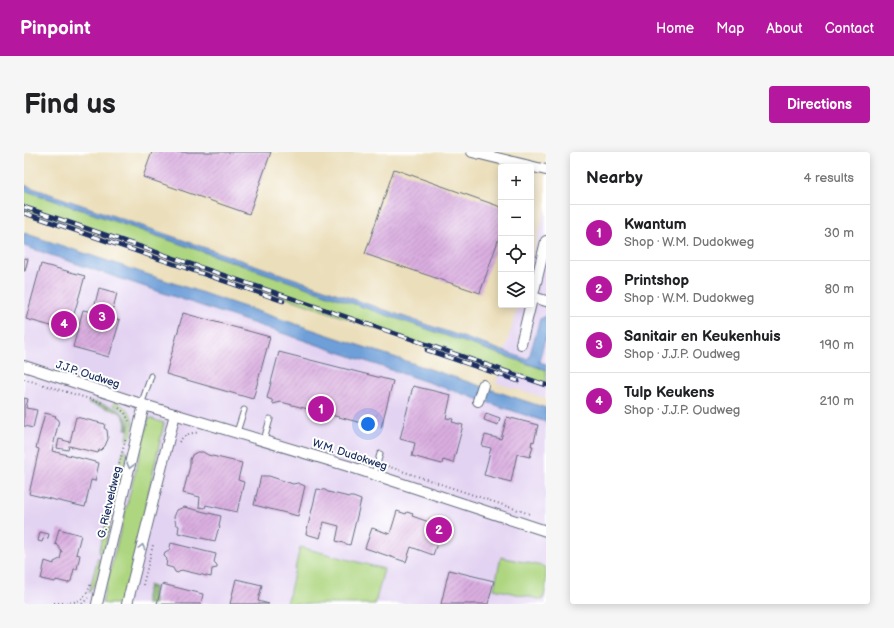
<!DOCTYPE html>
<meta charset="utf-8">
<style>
:root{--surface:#fff;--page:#f6f6f6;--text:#202124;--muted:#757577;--line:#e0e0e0;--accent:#b5179e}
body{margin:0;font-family:"Balsamiq Sans",sans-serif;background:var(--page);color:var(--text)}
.controls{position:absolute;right:12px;top:12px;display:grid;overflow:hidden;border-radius:4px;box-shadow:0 2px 10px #0003}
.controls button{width:36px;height:36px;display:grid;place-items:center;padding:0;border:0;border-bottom:1px solid var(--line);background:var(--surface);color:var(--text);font:20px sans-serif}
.you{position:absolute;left:344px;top:272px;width:14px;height:14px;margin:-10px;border:3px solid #fff;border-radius:50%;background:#1a73e8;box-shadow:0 0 0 6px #1a73e833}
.badge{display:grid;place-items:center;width:26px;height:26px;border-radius:50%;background:var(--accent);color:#fff;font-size:13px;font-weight:700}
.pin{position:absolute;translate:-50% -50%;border:2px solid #fff;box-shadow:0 1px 4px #0006}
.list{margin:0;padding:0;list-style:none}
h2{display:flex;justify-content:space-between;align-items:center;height:52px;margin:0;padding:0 16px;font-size:17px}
h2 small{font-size:13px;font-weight:400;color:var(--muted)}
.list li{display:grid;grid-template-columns:26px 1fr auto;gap:12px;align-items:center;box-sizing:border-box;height:56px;padding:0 16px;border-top:1px solid var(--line)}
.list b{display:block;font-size:15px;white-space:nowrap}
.list p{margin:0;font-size:13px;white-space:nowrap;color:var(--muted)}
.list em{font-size:13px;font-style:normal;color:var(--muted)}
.icon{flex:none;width:22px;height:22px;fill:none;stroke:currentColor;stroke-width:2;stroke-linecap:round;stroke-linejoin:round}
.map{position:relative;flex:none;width:522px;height:452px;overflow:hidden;border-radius:4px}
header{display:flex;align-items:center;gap:24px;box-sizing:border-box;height:56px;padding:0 20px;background:var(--accent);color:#fff}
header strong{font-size:19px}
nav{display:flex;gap:22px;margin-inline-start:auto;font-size:14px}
.intro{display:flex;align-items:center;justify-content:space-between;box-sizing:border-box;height:96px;padding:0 24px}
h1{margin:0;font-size:28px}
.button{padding:10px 18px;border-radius:4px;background:var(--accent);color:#fff;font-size:14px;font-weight:700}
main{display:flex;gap:24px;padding:0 24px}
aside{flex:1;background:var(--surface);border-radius:4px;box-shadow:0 2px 10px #0003}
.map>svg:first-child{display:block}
</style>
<header>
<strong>Pinpoint</strong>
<nav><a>Home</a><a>Map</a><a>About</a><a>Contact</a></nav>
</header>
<div class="intro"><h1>Find us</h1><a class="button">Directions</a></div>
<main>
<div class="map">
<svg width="522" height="452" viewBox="0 0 522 452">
<defs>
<pattern id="forest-firs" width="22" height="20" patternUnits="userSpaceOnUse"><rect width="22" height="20" fill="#8ab76e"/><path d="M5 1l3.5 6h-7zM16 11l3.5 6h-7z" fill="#70955e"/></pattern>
<pattern id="building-hatch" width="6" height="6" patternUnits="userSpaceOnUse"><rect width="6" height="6" fill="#daaee0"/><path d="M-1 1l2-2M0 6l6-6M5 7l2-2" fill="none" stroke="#b08eb9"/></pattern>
</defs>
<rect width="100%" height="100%" fill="#fff"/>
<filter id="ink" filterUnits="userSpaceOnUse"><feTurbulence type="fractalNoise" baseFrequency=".025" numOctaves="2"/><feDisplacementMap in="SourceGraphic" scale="8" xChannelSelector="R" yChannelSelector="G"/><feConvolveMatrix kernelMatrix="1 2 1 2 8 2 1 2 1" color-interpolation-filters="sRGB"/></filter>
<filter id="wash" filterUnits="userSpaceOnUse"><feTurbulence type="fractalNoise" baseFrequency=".012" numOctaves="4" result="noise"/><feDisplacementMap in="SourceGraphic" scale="16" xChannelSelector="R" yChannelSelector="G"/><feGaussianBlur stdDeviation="0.9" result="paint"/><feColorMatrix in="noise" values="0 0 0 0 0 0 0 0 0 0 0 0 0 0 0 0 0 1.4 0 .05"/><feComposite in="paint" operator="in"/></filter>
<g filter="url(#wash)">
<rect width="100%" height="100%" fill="#ebdeba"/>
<g fill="#e3d3f2">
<path d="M522,55v191l-50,-15 22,-78h13v-46z"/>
<path d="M0,89l522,177v186h-522z"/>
</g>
<g fill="#aed680" stroke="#64826f">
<path d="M0,38l522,180v14l-37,-13h-9l-420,-144 -56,-18z"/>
<path d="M90,250c14,4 22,15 18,30 -1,4 -1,6 -4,8h-2c6,-18 7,-27 -13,-35z"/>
<path d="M125,266l15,5 -40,181h-16l-6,-1z"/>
<path d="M100,296l3,3v3l-6,27c-1,3 -3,5 -6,5z"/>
<path d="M89,341l2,1 1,4 -12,53 -5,2z"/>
<path d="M276,395l84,22 -9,35h-88z"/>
<path d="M74,405l3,4 -5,21 -7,11z"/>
<path d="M477,405l45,10v21l-3,12 -49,-11z"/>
</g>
<g fill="url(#forest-firs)" stroke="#527366">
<path d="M65,249c16,5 42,6 39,29l-3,-1c2,-7 -1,-13 -6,-17l-31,-9z"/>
<path d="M125,433l6,2 -2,8 2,9h-9v-8z"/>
</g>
<g fill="#6e9fd8" stroke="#44679b">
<path d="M0,33l502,174 3,-1 11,-39 4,-2 2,-2v21l-7,25v1l7,2v6l-522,-180z"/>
<path d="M0,81l522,175v14l-522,-176z"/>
</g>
<g id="blocks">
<g fill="url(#building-hatch)">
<path d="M128,0h119l-22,62 -106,-37z"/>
<path d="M370,17l107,38v25l-21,61 -115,-39z"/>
<path d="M0,106l4,1 -3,12h-1z"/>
<path d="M17,112l44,12 -16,55 -43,-12z"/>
<path d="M75,136l18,5 -6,24 9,3 -11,37 -36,-10 10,-37 10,2z"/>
<path d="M159,161l87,24 -17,62 -87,-25z"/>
<path d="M255,200l114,29 -12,47 -100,-26 -8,2 -1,-4 -5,-2z"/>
<path d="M389,234l38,9 -5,23 7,1 -1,3 11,3 -10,38 -10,-3 -1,4 -30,-8 3,-13 -15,-4z"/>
<path d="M0,246l4,1 -2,9 11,2 -4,18 -9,-2z"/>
<path d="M21,261l11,3 -1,1 4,3 -7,31 47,12 -4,18 -4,-1 -6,27 -56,-13 10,-45 -3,-1z"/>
<path d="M462,261l14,5 -2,7 -14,-5z"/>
<path d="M52,265l29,7 -1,4 3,2 1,9 -3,7 -4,4h-2l-1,3 -29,-7 -1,4 -11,-2 2,-9 11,3z"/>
<path d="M483,265l31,8 -4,17 -2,-1 -1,5h2l-3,11 -13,-3 -6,28 -27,-7 7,-27 -9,-2 3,-11 16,4z"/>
<path d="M173,300h6l5,3 34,8 -4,17 6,2 -7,30 -31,-7 -1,3 -6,-1 1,-10 -17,-4 7,-27v-6l2,-5z"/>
<path d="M237,324h8l24,8 5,-1 7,3 -7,30 -44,-11z"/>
<path d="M293,337l8,1 3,2 21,5h4l8,3 -11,45 -14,-4 3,-15 -15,-4 -4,16 -14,-4z"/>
<path d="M160,355l37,9 -2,9 1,3 -2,2 -3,11 -37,-8 1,-7 -3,-2 -2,-7 3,-7z"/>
<path d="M373,359l9,3 1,-2 6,2 -1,2 17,6v-3l6,2v3l8,3 -10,28 -22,-8 -5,15 -41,-14 7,-20 18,6z"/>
<path d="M35,377l22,6 -5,19 4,1 -3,14h-3l-3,12 -3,2 -12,-3 -1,2 -14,-3 4,-18 9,3v-2l6,-3 2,-8h-1l-3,-6 -3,-1z"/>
<path d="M16,380l9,2 -1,4 -5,1 -1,3 -4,-1z"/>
<path d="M147,391l45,11 -2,8 3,3v3l-5,1 -1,8 -30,-7 -3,3 -3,-1 -2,-4 -7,-2 1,-7 -3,-3 1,-3 4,-2z"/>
<path d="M425,418l45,11 -6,23h-47z"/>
<path d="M212,427l26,6 -4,16 11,3h-39z"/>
<path d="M138,432l41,10 -2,10h-44z"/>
</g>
</g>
</g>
<g filter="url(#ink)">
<use href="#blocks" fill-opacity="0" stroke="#646c7e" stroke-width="1"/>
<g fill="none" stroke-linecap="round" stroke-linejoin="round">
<defs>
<g id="service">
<path d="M117,253l10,-29"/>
<path d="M213,280l7,-22"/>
<path d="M240,288l6,-21"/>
<path d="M350,322l6,-20"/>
</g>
<g id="minor">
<path d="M448,0l74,18"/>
<path d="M509,145l13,4"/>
<path d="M497,192l25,-103"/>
<path d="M0,214l120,39 204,61 198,65"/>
<path d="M454,249l5,-16"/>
<path d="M73,452l47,-199"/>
<path d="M103,452l48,-190"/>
</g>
</defs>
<use href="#service" stroke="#646c7e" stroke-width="7"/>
<use href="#minor" stroke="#646c7e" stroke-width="12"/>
<g stroke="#646c7e" stroke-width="2" stroke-dasharray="1 3" stroke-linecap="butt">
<path d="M0,227l79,24"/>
<path d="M95,256l6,5 4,8"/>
<path d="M155,290c5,-7 11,-10 20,-9"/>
<path d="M360,313l146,49"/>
<path d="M77,386l25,-101"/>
<path d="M119,433l10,-40"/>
<path d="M30,451c20,0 30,1 37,-20"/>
<path d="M58,452l6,-6"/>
</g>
<use href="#service" stroke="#fff" stroke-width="5"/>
<use href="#minor" stroke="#fff" stroke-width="10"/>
<defs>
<g id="rail">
<path d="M0,55l522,178"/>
<path d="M0,61l259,88"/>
<path d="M403,198l91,31"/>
</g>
</defs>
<use href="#rail" stroke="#1b2f5e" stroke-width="4.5"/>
<use href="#rail" stroke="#fff" stroke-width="3" stroke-dasharray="9" stroke-linecap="butt"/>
</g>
<defs><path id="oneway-chevron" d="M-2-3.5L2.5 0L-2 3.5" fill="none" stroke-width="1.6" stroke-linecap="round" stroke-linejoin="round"/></defs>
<g stroke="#8d97ae">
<use href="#oneway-chevron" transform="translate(106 314) rotate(103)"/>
<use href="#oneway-chevron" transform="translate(118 395) rotate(-76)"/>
</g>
</g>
<g text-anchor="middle" stroke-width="4" stroke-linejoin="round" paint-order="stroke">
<g font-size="11" fill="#1b2f5e" stroke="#fff">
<text transform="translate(64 222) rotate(18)" y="4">J.J.P. Oudweg</text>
<text transform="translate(326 302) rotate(18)" y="4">W.M. Dudokweg</text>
<text transform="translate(85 350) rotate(-77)" y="4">G. Rietveldweg</text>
</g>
</g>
</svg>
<div class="controls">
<button>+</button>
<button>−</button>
<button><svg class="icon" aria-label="locate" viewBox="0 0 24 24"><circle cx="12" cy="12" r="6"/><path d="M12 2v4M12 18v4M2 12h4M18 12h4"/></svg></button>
<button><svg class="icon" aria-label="layers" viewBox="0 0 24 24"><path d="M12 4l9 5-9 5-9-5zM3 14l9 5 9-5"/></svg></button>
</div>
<div class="you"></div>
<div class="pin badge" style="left:297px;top:257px">1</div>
<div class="pin badge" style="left:415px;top:378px">2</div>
<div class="pin badge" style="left:78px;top:165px">3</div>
<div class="pin badge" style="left:40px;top:172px">4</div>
</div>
<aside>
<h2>Nearby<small>4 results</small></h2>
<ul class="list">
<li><span class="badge">1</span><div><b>Kwantum</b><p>Shop · W.M. Dudokweg</p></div><em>30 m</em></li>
<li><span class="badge">2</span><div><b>Printshop</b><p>Shop · W.M. Dudokweg</p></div><em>80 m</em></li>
<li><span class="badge">3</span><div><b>Sanitair en Keukenhuis</b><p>Shop · J.J.P. Oudweg</p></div><em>190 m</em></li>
<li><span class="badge">4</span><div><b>Tulp Keukens</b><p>Shop · J.J.P. Oudweg</p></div><em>210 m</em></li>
</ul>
</aside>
</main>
